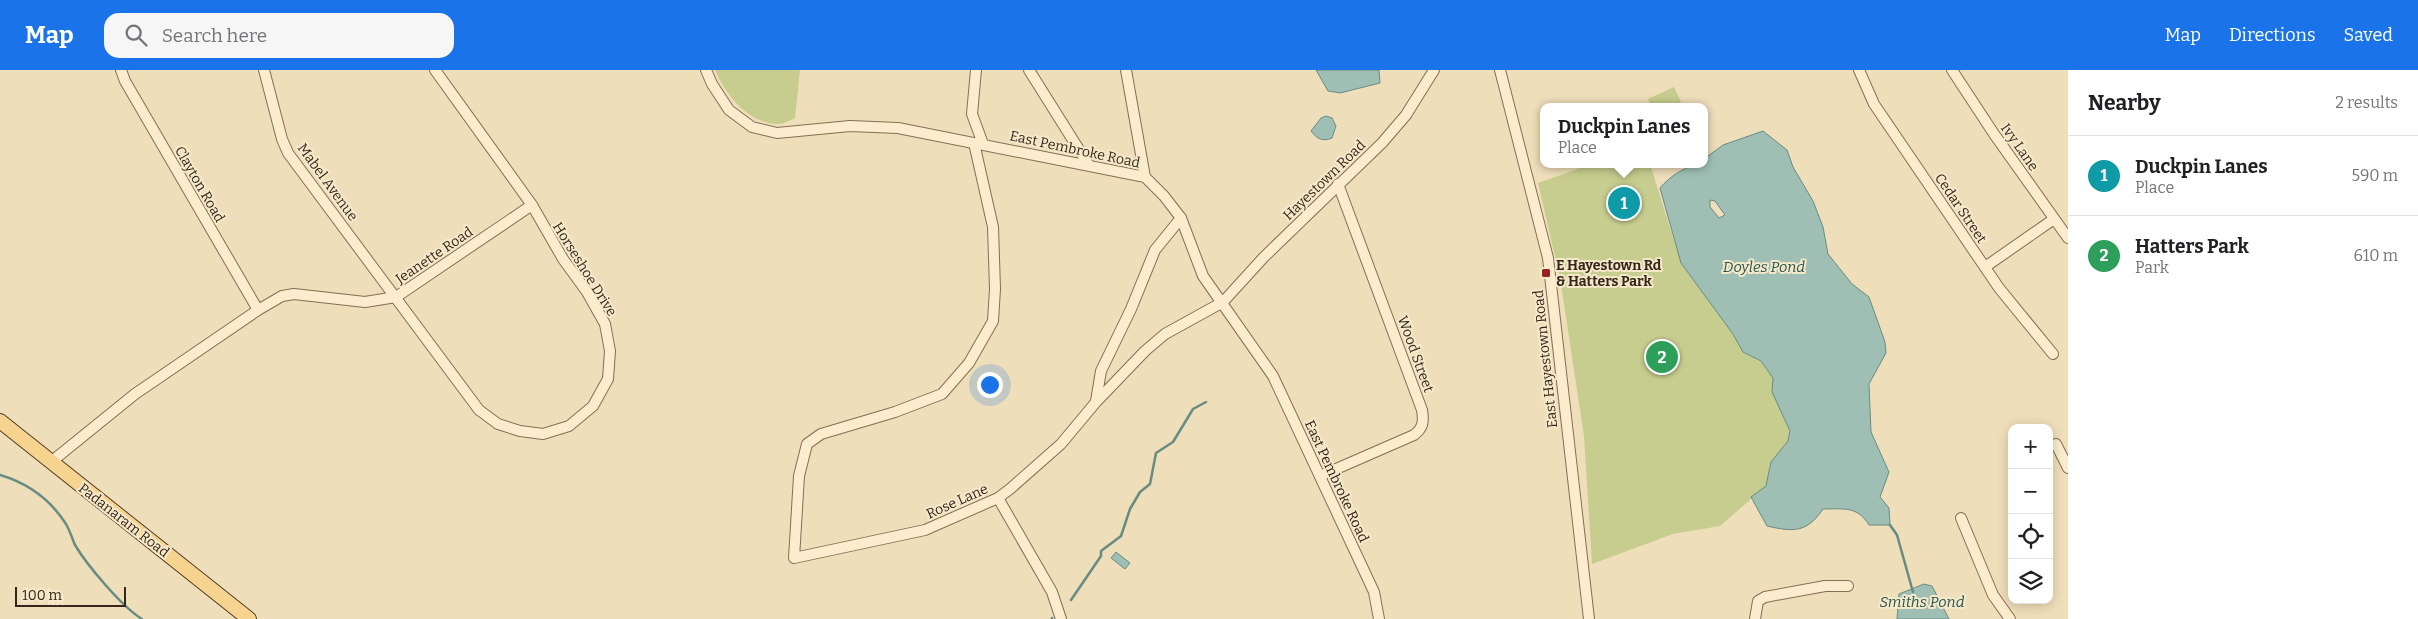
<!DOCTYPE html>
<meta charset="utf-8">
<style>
:root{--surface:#fff;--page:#f6f6f6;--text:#202124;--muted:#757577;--line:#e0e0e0;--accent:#1a73e8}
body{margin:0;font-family:Bitter,serif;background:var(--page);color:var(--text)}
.controls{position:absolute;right:15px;bottom:15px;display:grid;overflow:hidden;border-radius:10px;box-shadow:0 2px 12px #0003}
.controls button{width:45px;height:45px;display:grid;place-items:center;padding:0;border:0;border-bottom:1px solid var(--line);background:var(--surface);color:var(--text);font:25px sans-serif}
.scale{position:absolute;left:15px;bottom:12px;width:111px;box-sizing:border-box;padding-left:5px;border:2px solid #34261a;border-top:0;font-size:14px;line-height:18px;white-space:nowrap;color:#34261a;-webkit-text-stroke:4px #f6e9ca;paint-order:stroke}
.you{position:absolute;left:989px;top:314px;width:18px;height:18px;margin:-12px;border:4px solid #fff;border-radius:50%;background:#1a73e8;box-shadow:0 0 0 8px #1a73e833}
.badge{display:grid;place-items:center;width:32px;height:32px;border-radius:50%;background:var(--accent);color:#fff;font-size:16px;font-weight:700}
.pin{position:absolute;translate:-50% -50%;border:2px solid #fff;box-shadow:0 1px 5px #0006}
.popup{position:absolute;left:1540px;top:33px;width:168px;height:65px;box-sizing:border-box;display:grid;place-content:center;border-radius:10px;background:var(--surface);filter:drop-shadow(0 1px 4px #0005);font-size:16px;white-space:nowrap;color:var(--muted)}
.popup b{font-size:19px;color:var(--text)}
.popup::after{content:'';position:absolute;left:50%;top:100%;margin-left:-10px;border:10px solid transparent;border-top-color:var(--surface)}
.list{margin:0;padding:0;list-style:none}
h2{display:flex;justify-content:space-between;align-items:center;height:65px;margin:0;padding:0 20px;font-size:21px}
h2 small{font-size:16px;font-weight:400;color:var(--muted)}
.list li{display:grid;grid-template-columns:32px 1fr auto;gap:15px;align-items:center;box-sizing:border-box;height:80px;padding:0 20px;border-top:1px solid var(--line)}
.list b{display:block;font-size:19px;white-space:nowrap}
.list p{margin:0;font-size:16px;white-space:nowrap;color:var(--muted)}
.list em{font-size:16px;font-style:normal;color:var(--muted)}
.icon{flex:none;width:28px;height:28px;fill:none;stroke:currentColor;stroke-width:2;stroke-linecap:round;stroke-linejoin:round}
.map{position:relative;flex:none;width:2068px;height:549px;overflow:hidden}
header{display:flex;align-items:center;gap:30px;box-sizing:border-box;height:70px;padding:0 25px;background:var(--accent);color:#fff}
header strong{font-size:24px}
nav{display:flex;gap:28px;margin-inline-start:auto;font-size:18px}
.search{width:350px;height:45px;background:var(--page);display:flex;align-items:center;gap:12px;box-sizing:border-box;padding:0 18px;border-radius:15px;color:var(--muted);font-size:19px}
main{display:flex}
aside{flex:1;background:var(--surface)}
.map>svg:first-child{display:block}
</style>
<header>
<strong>Map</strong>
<div class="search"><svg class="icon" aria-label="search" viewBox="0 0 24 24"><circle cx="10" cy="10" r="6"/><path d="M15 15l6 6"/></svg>Search here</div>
<nav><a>Map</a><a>Directions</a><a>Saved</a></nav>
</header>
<main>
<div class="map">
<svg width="2068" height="549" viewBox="0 0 2068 549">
<rect width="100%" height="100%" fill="#efdeba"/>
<g fill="#c6cd8e">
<path d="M715,0h85l-5,48c-5,2 -13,7 -19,6 -29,-2 -50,-29 -61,-54z"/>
<path d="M1674,17l7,15 -10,5h-20l-3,-8z"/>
<path d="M1592,94h58l31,99 52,71 10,18 18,9 12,17 -1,14 18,40 -2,9 -17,21 -5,24 -46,40 -47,8 -81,30 -8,-128 -24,-158 -22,-95z"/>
</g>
<g fill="#9fbfb5" stroke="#678c83" fill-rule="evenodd">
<path d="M1316,0h63l1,13 -40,10 -12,-2z"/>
<path d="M1326,46l6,2 4,8 -4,12c-9,4 -15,1 -21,-7l10,-13z"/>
<path d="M1763,61l24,19 6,17 20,34 10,26 5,27 24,30 17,13 16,45 1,11 -17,31 2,48 18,40 -9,25 9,11 1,17h-21c-12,-19 -24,-16 -46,-16 -16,24 -30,23 -56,17l-16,-29 15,-11 5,-24 17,-21 2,-10 -18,-39 1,-14 -12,-17 -18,-9 -10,-18 -52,-71 -21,-75c10,-12 28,-24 44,-24v-5l19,-14zM1710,130l5,1 10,14 -6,3 -9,-11z"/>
<path d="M1116,482l14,11 -5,6 -14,-11z"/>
<path d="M1924,514l8,2 17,33h-52l2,-25z"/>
</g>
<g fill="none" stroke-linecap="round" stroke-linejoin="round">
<g stroke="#678c83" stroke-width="2.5">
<path d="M0,405c27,8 50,24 66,49 4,7 6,14 9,21 12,20 47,62 67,74"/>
<path d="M1890,455l7,10 16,57"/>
<path d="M1071,530l30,-44v-5l20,-15 9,-27 10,-17 10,-8 6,-31 17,-11 20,-33 13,-7"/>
<path d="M1052,549v-1"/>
</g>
<defs>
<g id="minor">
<path d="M121,0l4,11 133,229"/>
<path d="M264,0l18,69 6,14 191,257 19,14 22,7 23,3 26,-8 24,-20 15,-27 2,-28 -5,-27 -18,-32 -24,-33 -31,-54 -97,-135"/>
<path d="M706,0l6,14 17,26 23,17 25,6 73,-7 48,2 247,49 19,19 17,22 22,58 70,100 101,216 5,27"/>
<path d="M976,0l-4,44 11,30"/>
<path d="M1029,0l59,94"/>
<path d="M1126,0l19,107"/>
<path d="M1500,0l48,188 41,361"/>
<path d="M1859,0l15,34 125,184 54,66"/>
<path d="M1952,0l42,64 74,104"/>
<path d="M974,73l19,84 2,62 -2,32 -24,42 -27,31 -47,18 -74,22 -14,10 -8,32 -5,82 131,-28 73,-32 12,-9 51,-45 35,-42 49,-51 20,-17 58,-32 41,-45 118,-114 24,-28 28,-45"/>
<path d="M1985,197l69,-48"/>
<path d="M1096,331l5,-30 30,-62 24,-59 26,-32"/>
<path d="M2056,374l12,24"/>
<path d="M51,392l84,-68 123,-84 24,-14 12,-2 71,8 31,-5 136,-92"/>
<path d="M1320,406l94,-41c9,-7 10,-13 8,-25l-84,-226"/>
<path d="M998,428l54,94 9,27"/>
<path d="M1961,448l32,77 17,24"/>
<path d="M1755,549l3,-18 7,-4 60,-11h23"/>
</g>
<path id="major" d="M0,351l249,198"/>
</defs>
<use href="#minor" stroke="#866e54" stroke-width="12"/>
<use href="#major" stroke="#533c29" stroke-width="16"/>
<use href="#minor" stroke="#faeccd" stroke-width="10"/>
<use href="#major" stroke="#f6d48f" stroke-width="14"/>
</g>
<rect fill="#972225" stroke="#f6e9ca" stroke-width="2" x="1541" y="198" width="10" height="10" rx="2.5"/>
<g text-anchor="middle" stroke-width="4" stroke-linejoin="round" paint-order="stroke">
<g font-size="14" fill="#34261a" stroke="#f6e9ca">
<text transform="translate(2020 77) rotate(55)" y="5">Ivy Lane</text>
<text transform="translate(1075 79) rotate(12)" y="5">East Pembroke Road</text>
<text transform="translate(1324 110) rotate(-44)" y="5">Hayestown Road</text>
<text transform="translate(328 112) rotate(54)" y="5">Mabel Avenue</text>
<text transform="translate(200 114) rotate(60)" y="5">Clayton Road</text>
<text transform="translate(1961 138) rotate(56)" y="5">Cedar Street</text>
<text transform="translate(434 185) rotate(-34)" y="5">Jeanette Road</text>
<text transform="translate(585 199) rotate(58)" y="5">Horseshoe Drive</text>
<text transform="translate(1416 284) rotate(70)" y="5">Wood Street</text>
<text transform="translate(1545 289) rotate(-96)" y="5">East Hayestown Road</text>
<text transform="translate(1337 411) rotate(65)" y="5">East Pembroke Road</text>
<text transform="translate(957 431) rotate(-24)" y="5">Rose Lane</text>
<text transform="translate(124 450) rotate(38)" y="5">Padanaram Road</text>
</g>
<g font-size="14" font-weight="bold" fill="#34261a" stroke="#f6e9ca" text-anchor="start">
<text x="1556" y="200">E Hayestown Rd<tspan x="1556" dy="16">&amp; Hatters Park</tspan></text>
</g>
<g font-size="15" font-style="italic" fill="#285551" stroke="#f6e9ca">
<text x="1764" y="202">Doyles Pond</text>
<text x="1922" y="537">Smiths Pond</text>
</g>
</g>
</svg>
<div class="controls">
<button>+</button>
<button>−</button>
<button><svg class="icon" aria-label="locate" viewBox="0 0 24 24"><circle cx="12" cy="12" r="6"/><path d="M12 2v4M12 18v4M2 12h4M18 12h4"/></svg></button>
<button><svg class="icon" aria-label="layers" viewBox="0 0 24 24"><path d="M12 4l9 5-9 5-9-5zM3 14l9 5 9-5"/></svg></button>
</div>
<div class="scale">100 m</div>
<div class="you"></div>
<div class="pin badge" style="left:1624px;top:133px;background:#0f9aa8">1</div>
<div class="popup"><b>Duckpin Lanes</b>Place</div>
<div class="pin badge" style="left:1662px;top:287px;background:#2e9e5b">2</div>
</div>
<aside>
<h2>Nearby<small>2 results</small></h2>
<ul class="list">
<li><span class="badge" style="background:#0f9aa8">1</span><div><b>Duckpin Lanes</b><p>Place</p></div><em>590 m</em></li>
<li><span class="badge" style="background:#2e9e5b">2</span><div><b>Hatters Park</b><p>Park</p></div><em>610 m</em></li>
</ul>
</aside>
</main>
